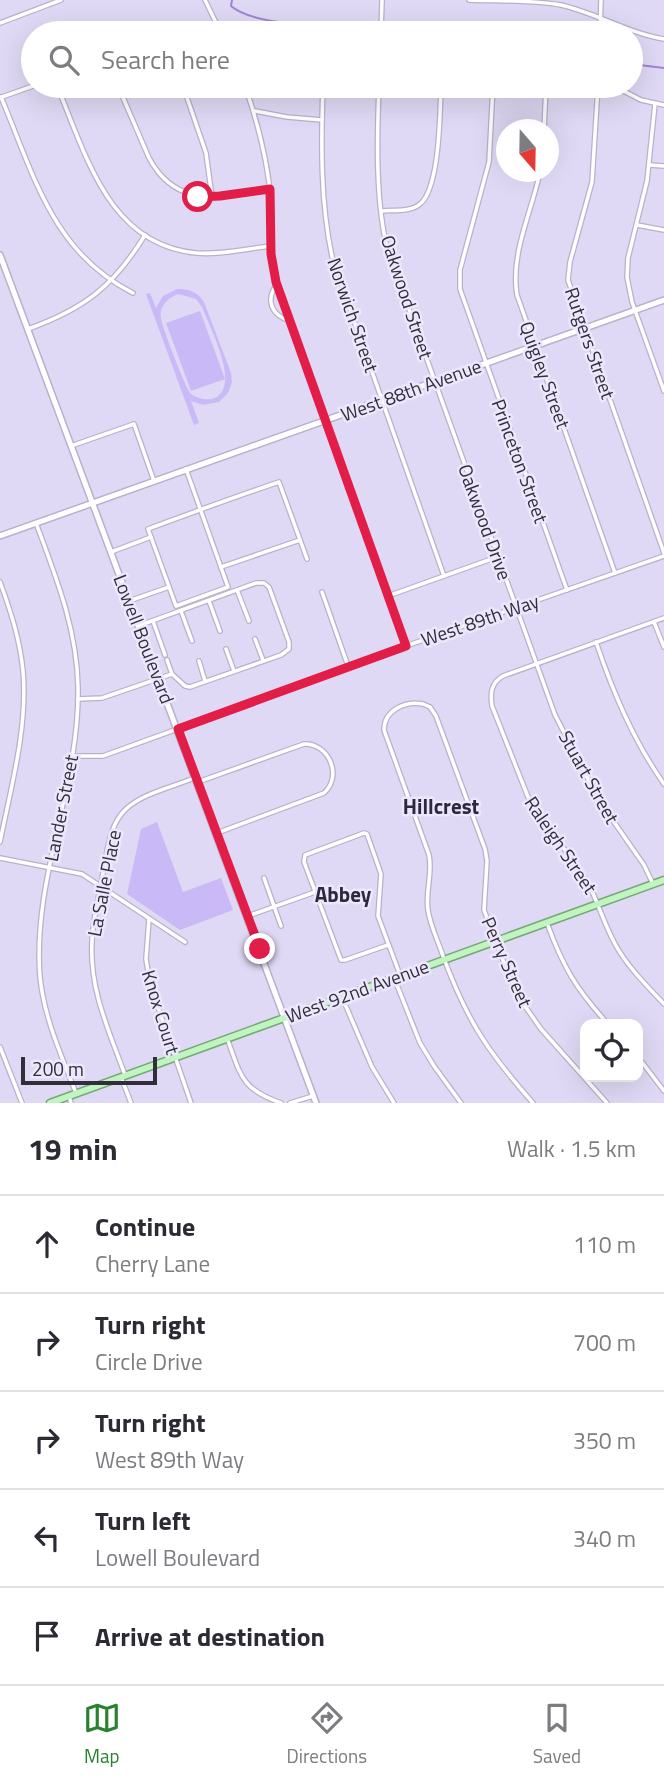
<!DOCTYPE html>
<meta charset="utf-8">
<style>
:root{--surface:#fff;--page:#f7f7f7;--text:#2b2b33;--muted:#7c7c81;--line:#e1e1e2;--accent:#2a812f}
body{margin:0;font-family:"Titillium Web",sans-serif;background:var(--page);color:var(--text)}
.controls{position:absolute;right:21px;bottom:21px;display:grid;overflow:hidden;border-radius:14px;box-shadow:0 7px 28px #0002}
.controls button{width:63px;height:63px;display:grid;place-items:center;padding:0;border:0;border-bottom:2px solid var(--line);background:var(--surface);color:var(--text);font:35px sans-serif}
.compass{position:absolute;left:496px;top:119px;width:63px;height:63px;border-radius:50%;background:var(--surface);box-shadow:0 7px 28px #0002;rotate:160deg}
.scale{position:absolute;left:21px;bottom:18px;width:136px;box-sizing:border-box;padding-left:7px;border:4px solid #312e39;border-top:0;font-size:19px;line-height:24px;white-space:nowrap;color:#312e39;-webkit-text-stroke:5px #ede7fe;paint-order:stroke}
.stop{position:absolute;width:21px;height:21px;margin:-16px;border:5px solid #e11d48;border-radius:50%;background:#fff}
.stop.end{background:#e11d48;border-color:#fff;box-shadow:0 2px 7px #0008}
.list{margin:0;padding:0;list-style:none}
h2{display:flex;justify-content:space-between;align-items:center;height:91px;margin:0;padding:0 28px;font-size:30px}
h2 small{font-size:23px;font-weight:400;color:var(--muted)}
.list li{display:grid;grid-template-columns:46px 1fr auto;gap:21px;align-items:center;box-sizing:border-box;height:98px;padding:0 28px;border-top:2px solid var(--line)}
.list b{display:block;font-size:26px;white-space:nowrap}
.list p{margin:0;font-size:23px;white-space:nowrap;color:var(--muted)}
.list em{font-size:23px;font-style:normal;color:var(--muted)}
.icon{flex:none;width:38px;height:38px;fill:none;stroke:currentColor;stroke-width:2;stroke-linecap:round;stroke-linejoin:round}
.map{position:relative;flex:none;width:664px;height:1103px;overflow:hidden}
.search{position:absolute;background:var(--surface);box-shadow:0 7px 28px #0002;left:21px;right:21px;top:21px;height:77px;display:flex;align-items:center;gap:18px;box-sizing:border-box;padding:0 24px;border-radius:38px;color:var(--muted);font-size:26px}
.sheet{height:581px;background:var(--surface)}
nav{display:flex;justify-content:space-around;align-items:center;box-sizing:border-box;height:98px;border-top:2px solid var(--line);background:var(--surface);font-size:19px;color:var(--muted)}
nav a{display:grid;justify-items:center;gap:4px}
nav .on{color:var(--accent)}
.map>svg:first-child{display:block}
</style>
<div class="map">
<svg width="664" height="1103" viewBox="0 0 664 1103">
<rect width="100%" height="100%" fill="#e0d9f5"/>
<g fill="#cab9f7" fill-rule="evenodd">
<path d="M177,289c12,0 20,2 27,13l27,71 1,9 -4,11 -9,9 -16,3 -12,-4 8,22 -5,2 -48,-131 4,-1 6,15 7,-12zM178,294l18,5 6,8c7,19 42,83 10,92 -7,1 -16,-1 -21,-5 -5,-5 -29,-67 -30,-76 -2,-12 7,-20 17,-24z"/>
<path d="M200,311l25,68 -34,12 -25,-68z"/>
<path d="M157,822l26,70 38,-14 12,32 -53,20 -53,-36 14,-65z"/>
</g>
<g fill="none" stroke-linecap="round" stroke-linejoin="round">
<g stroke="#9e85d5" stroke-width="2">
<path d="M232,0l-1,6c25,22 110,19 145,23"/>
<path d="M389,31l54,2"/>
<path d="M631,64l33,4"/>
</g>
<defs>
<g id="street">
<path d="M205,0l16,33"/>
<path d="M469,0c30,1 63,0 92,5 35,8 67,28 103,34"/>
<path d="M0,23l61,-23"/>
<path d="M177,33l39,-9"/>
<path d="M381,33l1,-33"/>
<path d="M600,33l1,-33"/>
<path d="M57,86c29,68 51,159 139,167 24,2 50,-4 74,-7"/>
<path d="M118,86l31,72c28,52 71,38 120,31"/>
<path d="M183,86l23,67 6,44"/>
<path d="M245,86c13,37 23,76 26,116 2,27 -2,53 5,80l130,363"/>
<path d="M323,86c-2,57 -3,118 10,175l111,315"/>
<path d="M379,86c-2,49 -4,117 9,165l167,464 45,87 44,63 9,19"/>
<path d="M493,86l-4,76 -29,108v19l107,301"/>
<path d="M598,86l-6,96 -22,80 -2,18 96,273"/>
<path d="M614,86l27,14 23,5"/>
<path d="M1,97c33,78 51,155 132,196"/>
<path d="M2,97l31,-11"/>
<path d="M655,104l-8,77 -19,77 -1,19 5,25 32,89"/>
<path d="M255,111l32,6 35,3"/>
<path d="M544,130l2,-44"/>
<path d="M649,165l15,1"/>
<path d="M540,172c-8,39 -30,82 -23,123l98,278"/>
<path d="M382,211c12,-1 29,1 38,-7 20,-16 20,-93 21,-118"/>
<path d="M637,225l27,5"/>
<path d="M277,284c-12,16 -6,31 13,37"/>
<path d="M28,329c56,-20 86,-43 117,-94"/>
<path d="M71,446l63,-22 20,57"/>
<path d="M186,469c14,40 28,79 42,118l-52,19 -28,-77c43,-16 87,-32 131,-47l28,77"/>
<path d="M36,523c20,54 41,106 42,164 2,98 -46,192 -38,290 4,40 21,78 36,116"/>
<path d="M111,552l40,-15"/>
<path d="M221,567l79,-27"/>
<path d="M0,582c11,30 20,58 23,89 5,56 -12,116 -23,171"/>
<path d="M237,590l12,31"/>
<path d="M322,592l26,74"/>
<path d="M388,596l109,-39"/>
<path d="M129,601l40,-14"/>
<path d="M209,601l11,30"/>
<path d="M181,611l11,30"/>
<path d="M664,618l-161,58c-12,7 -13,17 -11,30l36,91 60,86c10,19 16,41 27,61 12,22 31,41 49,60"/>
<path d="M153,621l12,34"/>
<path d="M654,622l10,25"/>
<path d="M255,639l8,21"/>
<path d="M596,642c17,50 37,98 68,142"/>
<path d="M226,649l8,22"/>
<path d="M167,660l5,14"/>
<path d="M199,661l6,20"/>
<path d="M78,699l24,-1 70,-24 13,12 5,1 91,-32 8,-6v-7l-20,-55 -5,-4h-8l-118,43"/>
<path d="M71,756h32l303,-110 258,-90"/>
<path d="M198,782l106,-38c25,-1 39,32 20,49l-107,40"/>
<path d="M0,858l82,16 103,68"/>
<path d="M264,878l17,48"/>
<path d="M248,916l67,-24"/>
<path d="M149,919l-3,40 4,25 41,119"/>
<path d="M547,923c16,44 29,66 61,101"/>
<path d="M388,945l-43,15h-4l-37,-98 1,-7 59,-22 3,1 14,40 -3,42 22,59"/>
<path d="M395,980l25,63 14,23 27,37"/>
<path d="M342,997l30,70 22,36"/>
<path d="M227,1038c14,38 14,51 54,65"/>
<path d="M0,1047l22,56"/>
<path d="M638,1057l26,34"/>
<path d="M125,1075c-16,-44 -36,-86 -33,-134 1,-25 8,-49 12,-74 4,-20 6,-43 22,-58 17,-16 47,-22 68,-31"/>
<path d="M121,1077l10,26"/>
<path d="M69,1096l2,7"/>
<path d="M290,1103l23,-7"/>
<path d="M533,1103c-45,-51 -66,-82 -90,-147 -5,-15 -13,-31 -15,-46 -3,-19 5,-36 1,-55l-45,-125c0,-20 21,-29 39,-26l7,3 6,9 49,133 2,12 -3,49 25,66 11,23 21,30 66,74"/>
</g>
<g id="secondary">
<path d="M0,255l316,848"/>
<path d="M0,536l664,-236"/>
</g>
<path id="primary" d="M50,1103l614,-223"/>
</defs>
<use href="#street" stroke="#b8b1cc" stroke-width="6"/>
<use href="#secondary" stroke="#b8b1cc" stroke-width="8"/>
<use href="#primary" stroke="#73aa75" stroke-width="9"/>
<use href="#street" stroke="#fff" stroke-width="3.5"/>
<use href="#secondary" stroke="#fff" stroke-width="5"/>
<use href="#primary" stroke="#c1f4c0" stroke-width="6"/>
</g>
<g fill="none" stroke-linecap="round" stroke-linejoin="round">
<path stroke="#e11d48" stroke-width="9" d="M198,197l22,-1 50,-7 1,65 5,28 130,364 -228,83 82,220"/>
</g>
<g text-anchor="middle" stroke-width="5" stroke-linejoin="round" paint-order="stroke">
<g font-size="19" fill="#312e39" stroke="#ede7fe">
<text transform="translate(407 297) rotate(72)" y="7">Oakwood Street</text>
<text transform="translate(353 315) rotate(71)" y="7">Norwich Street</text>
<text transform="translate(590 343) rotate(71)" y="7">Rutgers Street</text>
<text transform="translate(545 375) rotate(70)" y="7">Quigley Street</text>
<text transform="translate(411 390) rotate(-20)" y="7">West 88th Avenue</text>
<text transform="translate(520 461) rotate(70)" y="7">Princeton Street</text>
<text transform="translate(485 522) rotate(70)" y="7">Oakwood Drive</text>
<text transform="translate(480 620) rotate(-19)" y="7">West 89th Way</text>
<text transform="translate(144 639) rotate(69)" y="7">Lowell Boulevard</text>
<text transform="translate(589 777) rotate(61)" y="7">Stuart Street</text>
<text transform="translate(61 808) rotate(-79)" y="7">Lander Street</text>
<text transform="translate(561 845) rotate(56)" y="7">Raleigh Street</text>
<text transform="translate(104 883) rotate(-79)" y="7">La Salle Place</text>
<text transform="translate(507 962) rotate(66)" y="7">Perry Street</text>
<text transform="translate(357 991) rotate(-20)" y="7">West 92nd Avenue</text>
<text transform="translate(161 1012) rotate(73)" y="7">Knox Court</text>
</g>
<g font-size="21" font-weight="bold" fill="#2e283d" stroke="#ede7fe">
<text x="441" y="814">Hillcrest</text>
<text x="343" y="902">Abbey</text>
</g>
</g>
</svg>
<div class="controls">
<button><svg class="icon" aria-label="locate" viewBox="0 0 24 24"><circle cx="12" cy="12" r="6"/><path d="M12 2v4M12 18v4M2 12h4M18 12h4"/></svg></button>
</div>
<svg class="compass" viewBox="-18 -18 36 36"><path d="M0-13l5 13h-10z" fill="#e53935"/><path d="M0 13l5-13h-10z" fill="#7c7c81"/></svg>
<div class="scale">200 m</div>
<div class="stop" style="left:198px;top:197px"></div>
<div class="stop end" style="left:260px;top:949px"></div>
<div class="search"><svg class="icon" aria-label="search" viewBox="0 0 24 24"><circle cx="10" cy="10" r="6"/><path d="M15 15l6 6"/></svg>Search here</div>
</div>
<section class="sheet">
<h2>19 min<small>Walk · 1.5 km</small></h2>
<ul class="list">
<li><svg class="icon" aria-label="ahead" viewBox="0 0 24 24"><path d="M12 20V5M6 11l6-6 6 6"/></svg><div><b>Continue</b><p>Cherry Lane</p></div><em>110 m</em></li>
<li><svg class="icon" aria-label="right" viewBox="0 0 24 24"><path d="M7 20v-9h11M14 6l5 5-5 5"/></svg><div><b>Turn right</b><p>Circle Drive</p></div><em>700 m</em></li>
<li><svg class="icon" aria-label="right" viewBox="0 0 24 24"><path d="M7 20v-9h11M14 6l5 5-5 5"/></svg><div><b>Turn right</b><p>West 89th Way</p></div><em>350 m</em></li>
<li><svg class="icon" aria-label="left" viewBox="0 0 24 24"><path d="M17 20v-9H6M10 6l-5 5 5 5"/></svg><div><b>Turn left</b><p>Lowell Boulevard</p></div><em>340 m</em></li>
<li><svg class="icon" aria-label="arrive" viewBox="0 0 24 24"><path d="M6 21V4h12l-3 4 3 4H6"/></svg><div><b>Arrive at destination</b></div></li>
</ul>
</section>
<nav>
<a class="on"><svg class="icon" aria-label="map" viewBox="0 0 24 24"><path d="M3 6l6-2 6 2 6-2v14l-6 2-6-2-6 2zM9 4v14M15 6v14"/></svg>Map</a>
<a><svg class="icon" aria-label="directions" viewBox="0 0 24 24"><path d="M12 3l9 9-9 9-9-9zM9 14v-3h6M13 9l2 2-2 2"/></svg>Directions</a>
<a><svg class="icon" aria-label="saved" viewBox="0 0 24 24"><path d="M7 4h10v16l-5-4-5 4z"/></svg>Saved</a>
</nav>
